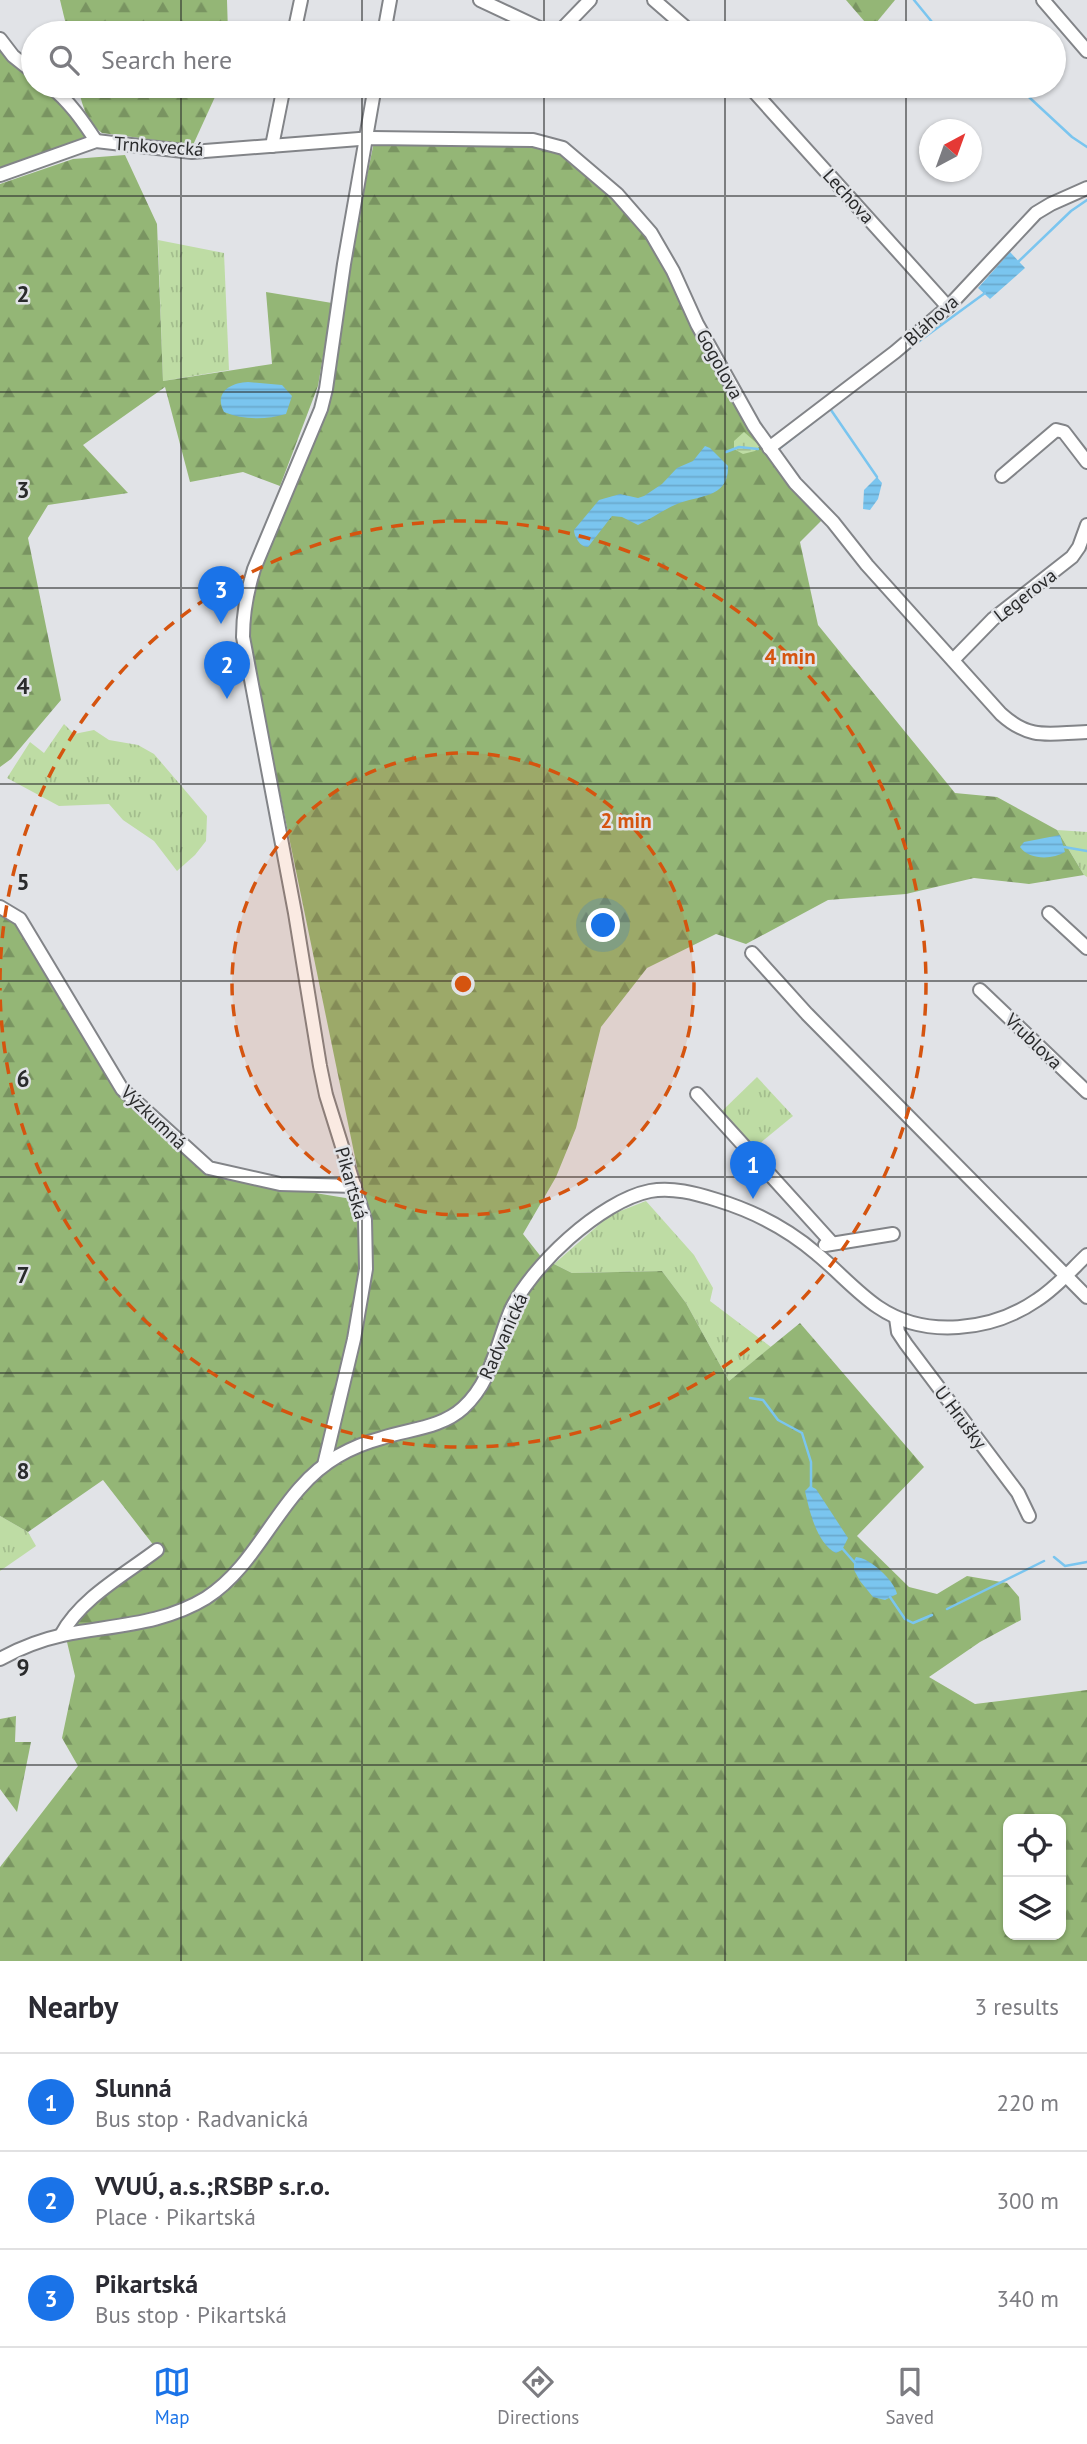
<!DOCTYPE html>
<meta charset="utf-8">
<style>
:root{--surface:#fff;--page:#f2f2f3;--text:#2b2b33;--muted:#7c7c81;--line:#e1e1e2;--accent:#1a73e8}
body{margin:0;font-family:"PT Sans",sans-serif;background:var(--page);color:var(--text)}
.controls{position:absolute;right:21px;bottom:21px;display:grid;overflow:hidden;border-radius:14px;box-shadow:0 2px 5px #0004}
.controls button{width:63px;height:63px;display:grid;place-items:center;padding:0;border:0;border-bottom:2px solid var(--line);background:var(--surface);color:var(--text);font:35px sans-serif}
.compass{position:absolute;left:919px;top:119px;width:63px;height:63px;border-radius:50%;background:var(--surface);box-shadow:0 2px 5px #0004;rotate:41deg}
.you{position:absolute;left:604px;top:926px;width:24px;height:24px;margin:-18px;border:5px solid #fff;border-radius:50%;background:#1a73e8;box-shadow:0 0 0 10px #1a73e833}
.badge{display:grid;place-items:center;width:46px;height:46px;border-radius:50%;background:var(--accent);color:#fff;font-size:23px;font-weight:700}
.pin{position:absolute;translate:-50% -58px;filter:drop-shadow(0 2px 4px #0008)}
.pin::after{content:'';position:absolute;top:37px;width:24px;height:21px;background:inherit;clip-path:polygon(0 0,100% 0,50% 100%)}
.list{margin:0;padding:0;list-style:none}
h2{display:flex;justify-content:space-between;align-items:center;height:91px;margin:0;padding:0 28px;font-size:30px}
h2 small{font-size:23px;font-weight:400;color:var(--muted)}
.list li{display:grid;grid-template-columns:46px 1fr auto;gap:21px;align-items:center;box-sizing:border-box;height:98px;padding:0 28px;border-top:2px solid var(--line)}
.list b{display:block;font-size:26px;white-space:nowrap}
.list p{margin:0;font-size:23px;white-space:nowrap;color:var(--muted)}
.list em{font-size:23px;font-style:normal;color:var(--muted)}
.icon{flex:none;width:38px;height:38px;fill:none;stroke:currentColor;stroke-width:2;stroke-linecap:round;stroke-linejoin:round}
.map{position:relative;flex:none;width:1087px;height:1961px;overflow:hidden}
.search{position:absolute;background:var(--surface);box-shadow:0 2px 5px #0004;left:21px;right:21px;top:21px;height:77px;display:flex;align-items:center;gap:18px;box-sizing:border-box;padding:0 24px;border-radius:38px;color:var(--muted);font-size:26px}
.sheet{height:385px;background:var(--surface)}
nav{display:flex;justify-content:space-around;align-items:center;box-sizing:border-box;height:98px;border-top:2px solid var(--line);background:var(--surface);font-size:19px;color:var(--muted)}
nav a{display:grid;justify-items:center;gap:4px}
nav .on{color:var(--accent)}
.map>svg:first-child{display:block}
</style>
<div class="map">
<svg width="1087" height="1961" viewBox="0 0 1087 1961">
<defs>
<pattern id="grass-tufts" width="24" height="20" patternUnits="userSpaceOnUse" patternTransform="scale(1.75)"><rect width="24" height="20" fill="#bedca4"/><path d="M3 7l-1-3M5 7V3M7 7l1-3M15 17l-1-3M17 17v-4M19 17l1-3" fill="none" stroke="#a3bd8d"/></pattern>
<pattern id="forest-firs" width="22" height="20" patternUnits="userSpaceOnUse" patternTransform="scale(1.75)"><rect width="22" height="20" fill="#94b676"/><path d="M5 1l3.5 6h-7zM16 11l3.5 6h-7z" fill="#799461"/></pattern>
<pattern id="wetland-marsh" width="20" height="14" patternUnits="userSpaceOnUse" patternTransform="scale(1.75)"><rect width="20" height="14" fill="#bedca4"/><path d="M1 5h8M5 5V1M11 12h8M15 12V8" fill="none" stroke="#a3bd8d"/></pattern>
<pattern id="water-rules" width="6" height="5" patternUnits="userSpaceOnUse" patternTransform="scale(1.75)"><rect width="6" height="5" fill="#7ac5ef"/><path d="M0 2.5h6" fill="none" stroke="#6aa9cd"/></pattern>
</defs>
<rect width="100%" height="100%" fill="#e1e3e7"/>
<g fill="url(#grass-tufts)">
<path d="M158,240l66,13 5,117 -66,11z"/>
<circle cx="221" cy="592" r="15"/>
<path d="M64,724l10,10 20,-4 15,10 29,5 16,9 53,62 -1,25 -11,14 -18,16 -23,-30 -31,-21 -14,-16 -50,2 -52,-28 23,-36 14,11z"/>
<path d="M1057,830l30,2v45l-3,-2z"/>
<path d="M757,1077l36,39 -40,33 -32,-37z"/>
<path d="M646,1201l48,54 19,33 -3,13 61,46 -42,34 -43,-78 -24,-32 -90,2 -18,-9 56,-49z"/>
<path d="M0,1516l28,16 8,14 -36,25z"/>
</g>
<g fill="url(#forest-firs)" fill-rule="evenodd">
<path d="M60,0h167l1,33h-160z"/>
<path d="M846,0h49l-24,29z"/>
<path d="M0,45l33,32v9h11c17,15 29,31 41,51l-85,31z"/>
<path d="M78,86h142l-27,59 -91,-12c-16,-12 -20,-28 -24,-47z"/>
<path d="M374,142l159,2 20,3 20,12 69,66 113,214 35,45 34,34 -24,24 18,83 137,168 42,4 60,33 27,45 -55,9 -55,-6 -68,16 -78,6 -82,44 -30,-10 -69,34 -46,59 -25,101 -20,49 -33,57 19,24 30,15 90,-2 24,32 43,78 71,-58 124,144 -67,69 52,51 28,7 30,-18 40,7 12,14 2,23 -41,22 -51,35 46,27 112,-14v271h-1087v-94l78,-101 -16,-28 13,-62 -12,-51 95,-74 -55,-71 -75,52 -28,-16v-604l16,9 101,169 89,85 158,26 -115,-558v-36l4,-25 74,-176 18,-125zM1008,1819h53v116h-53z"/>
<path d="M125,155l32,69 6,157 109,-17 -6,-72 66,11 -14,83 -38,100 -37,-14 -53,10 -25,-95 -82,58 45,48 -80,12 -20,33 33,162 -50,59 -11,8v-583l73,-25z"/>
<path d="M16,1716l-1,26h16l-14,70 -17,-23v-70z"/>
</g>
<path fill="url(#wetland-marsh)" d="M744,432l16,14 -5,5 -12,3 -9,-5v-8z"/>
<g fill="url(#water-rules)">
<path d="M1010,252l15,16 -35,31 -12,-11z"/>
<path d="M248,382l34,3 10,11 -6,18c-20,6 -43,6 -62,-2 -10,-19 5,-29 24,-30z"/>
<path d="M705,446l5,2 18,18c1,33 -30,29 -51,38 -14,6 -26,15 -39,21l-16,-8 -10,-1 -24,31c-7,1 -14,-10 -14,-17l25,-30 21,-6 18,4 6,-2 18,-12 15,-16 16,-7z"/>
<path d="M877,477l5,6 -4,16 -8,11 -7,-1 1,-19z"/>
<path d="M1060,835l5,17c-13,8 -36,8 -45,-5l4,-5z"/>
<path d="M810,1486l6,3 32,49 -6,12 -6,3c-19,-9 -27,-43 -31,-62z"/>
<path d="M856,1557c14,1 38,23 41,37l-12,6 -12,-3 -13,-16 -6,-11v-9z"/>
</g>
<g fill="none" stroke-linecap="round" stroke-linejoin="round">
<g stroke="#7ac5ef" stroke-width="2.5">
<path d="M914,0l27,33"/>
<path d="M1017,86l55,51 15,10"/>
<path d="M1018,262l53,-51 16,-11"/>
<path d="M903,353l82,-60"/>
<path d="M831,410l46,67"/>
<path d="M776,451l58,-45"/>
<path d="M726,452l13,-5 19,2"/>
<path d="M1064,847l23,4"/>
<path d="M750,1398l13,2 15,20 24,13 9,29v27"/>
<path d="M841,1547l14,16"/>
<path d="M1054,1557l11,9 22,-4"/>
<path d="M890,1597l15,22 8,4 19,-8"/>
<path d="M947,1609l97,-48"/>
</g>
<defs>
<g id="minor">
<path d="M480,0l70,33 13,-5 27,-28"/>
<path d="M654,0l38,33"/>
<path d="M1043,0l44,51"/>
<path d="M294,33l7,-33"/>
<path d="M384,33l6,-33"/>
<path d="M0,39l13,17 20,16"/>
<path d="M50,86c19,15 33,35 46,55"/>
<path d="M749,86l199,221"/>
<path d="M272,146l12,-60"/>
<path d="M0,175l96,-34 96,11 180,-14 161,2 30,8 54,46 34,39 22,38 24,53 57,102 41,57 38,39 34,43 134,149c30,27 48,19 86,18"/>
<path d="M769,448l126,-96 53,-45 88,-94 15,-9 36,-16"/>
<path d="M1002,476l54,-46 8,2 23,30"/>
<path d="M953,660l40,-41 79,-62 7,-10 8,-22"/>
<path d="M0,907l20,12 102,170 87,79 71,16 75,2"/>
<path d="M1049,913l38,35"/>
<path d="M752,953l55,61 280,283"/>
<path d="M980,990l107,102"/>
<path d="M697,1094l135,149"/>
<path d="M825,1245l68,-11"/>
<path d="M896,1318l2,14 8,12 112,149 11,23"/>
<path d="M324,1465l30,-126 12,-70 -1,-49 -39,-125 -6,-29 -25,-153 -52,-276c0,-24 4,-46 11,-68l67,-160 5,-20 18,-125 31,-178"/>
<path d="M61,1635c20,-37 63,-60 96,-85"/>
<path d="M0,1659c20,-11 40,-19 63,-24 49,-10 99,-10 143,-37 56,-36 73,-108 132,-142 14,-8 29,-14 44,-18 27,-9 59,-10 81,-30 29,-27 33,-62 47,-96 20,-45 90,-111 140,-121 22,-4 45,2 67,9 36,11 71,29 100,54 21,17 39,38 61,53 47,32 114,24 159,-7 19,-12 34,-30 50,-45"/>
</g>
</defs>
<use href="#minor" stroke="#828488" stroke-width="16"/>
<use href="#minor" stroke="#fff" stroke-width="12"/>
</g>
<path fill="none" stroke="#2a2b2c" stroke-width="2" stroke-opacity="0.55" d="M181,0v33M362,0v33M544,0v33M725,0v33M906,0v33M181,86v1875M362,86v1875M544,86v1875M725,86v1875M906,86v1875M0,196h1087M0,392h1087M0,588h1087M0,784h1087M0,981h1087M0,1177h1087M0,1373h1087M0,1569h1087M0,1765h1087"/>
<circle cx="463" cy="984" r="231" fill="#d5540f" fill-opacity=".12"/>
<g fill="none" stroke="#d5540f" stroke-width="3.5" stroke-dasharray="12 9">
<circle cx="463" cy="984" r="231"/>
<path d="M0 980A463 463 0 1 1 0 988"/>
</g>
<g text-anchor="middle" stroke-width="5" stroke-linejoin="round" paint-order="stroke">
<g font-size="19" fill="#2a2b2c" stroke="#e1e3e7">
<text transform="translate(159 146) rotate(4)" y="7">Trnkovecká</text>
<text transform="translate(849 196) rotate(48)" y="7">Lechova</text>
<text transform="translate(931 320) rotate(-42)" y="7">Bláhova</text>
<text transform="translate(720 364) rotate(61)" y="7">Gogolova</text>
<text transform="translate(1025 595) rotate(-38)" y="7">Legerova</text>
<text transform="translate(1034 1041) rotate(44)" y="7">Vrublova</text>
<text transform="translate(154 1117) rotate(44)" y="7">Výzkumná</text>
<text transform="translate(352 1183) rotate(74)" y="7">Pikartská</text>
<text transform="translate(503 1336) rotate(-66)" y="7">Radvanická</text>
<text transform="translate(961 1417) rotate(53)" y="7">U Hrušky</text>
</g>
</g>
<g font-size="23" text-anchor="middle" font-weight="bold" fill="#2a2b2c" stroke="#e1e3e7" stroke-width="5" stroke-linejoin="round" paint-order="stroke">
<text x="23" y="302">2</text>
<text x="23" y="498">3</text>
<text x="23" y="694">4</text>
<text x="23" y="890">5</text>
<text x="23" y="1087">6</text>
<text x="23" y="1283">7</text>
<text x="23" y="1479">8</text>
<text x="23" y="1675">9</text>
</g>
<circle cx="463" cy="984" r="10" fill="#d5540f" stroke="#e1e3e7" stroke-width="3.5"/>
<g font-size="21" text-anchor="middle" font-weight="bold" fill="#d5540f" stroke="#e1e3e7" stroke-width="5" stroke-linejoin="round" paint-order="stroke">
<text x="790" y="664">4 min</text>
<text x="626" y="828">2 min</text>
</g>
</svg>
<div class="controls">
<button><svg class="icon" aria-label="locate" viewBox="0 0 24 24"><circle cx="12" cy="12" r="6"/><path d="M12 2v4M12 18v4M2 12h4M18 12h4"/></svg></button>
<button><svg class="icon" aria-label="layers" viewBox="0 0 24 24"><path d="M12 4l9 5-9 5-9-5zM3 14l9 5 9-5"/></svg></button>
</div>
<svg class="compass" viewBox="-18 -18 36 36"><path d="M0-13l5 13h-10z" fill="#e53935"/><path d="M0 13l5-13h-10z" fill="#7c7c81"/></svg>
<div class="you"></div>
<div class="pin badge" style="left:753px;top:1199px">1</div>
<div class="pin badge" style="left:227px;top:699px">2</div>
<div class="pin badge" style="left:221px;top:624px">3</div>
<div class="search"><svg class="icon" aria-label="search" viewBox="0 0 24 24"><circle cx="10" cy="10" r="6"/><path d="M15 15l6 6"/></svg>Search here</div>
</div>
<section class="sheet">
<h2>Nearby<small>3 results</small></h2>
<ul class="list">
<li><span class="badge">1</span><div><b>Slunná</b><p>Bus stop · Radvanická</p></div><em>220 m</em></li>
<li><span class="badge">2</span><div><b>VVUÚ, a.s.;RSBP s.r.o.</b><p>Place · Pikartská</p></div><em>300 m</em></li>
<li><span class="badge">3</span><div><b>Pikartská</b><p>Bus stop · Pikartská</p></div><em>340 m</em></li>
</ul>
</section>
<nav>
<a class="on"><svg class="icon" aria-label="map" viewBox="0 0 24 24"><path d="M3 6l6-2 6 2 6-2v14l-6 2-6-2-6 2zM9 4v14M15 6v14"/></svg>Map</a>
<a><svg class="icon" aria-label="directions" viewBox="0 0 24 24"><path d="M12 3l9 9-9 9-9-9zM9 14v-3h6M13 9l2 2-2 2"/></svg>Directions</a>
<a><svg class="icon" aria-label="saved" viewBox="0 0 24 24"><path d="M7 4h10v16l-5-4-5 4z"/></svg>Saved</a>
</nav>
